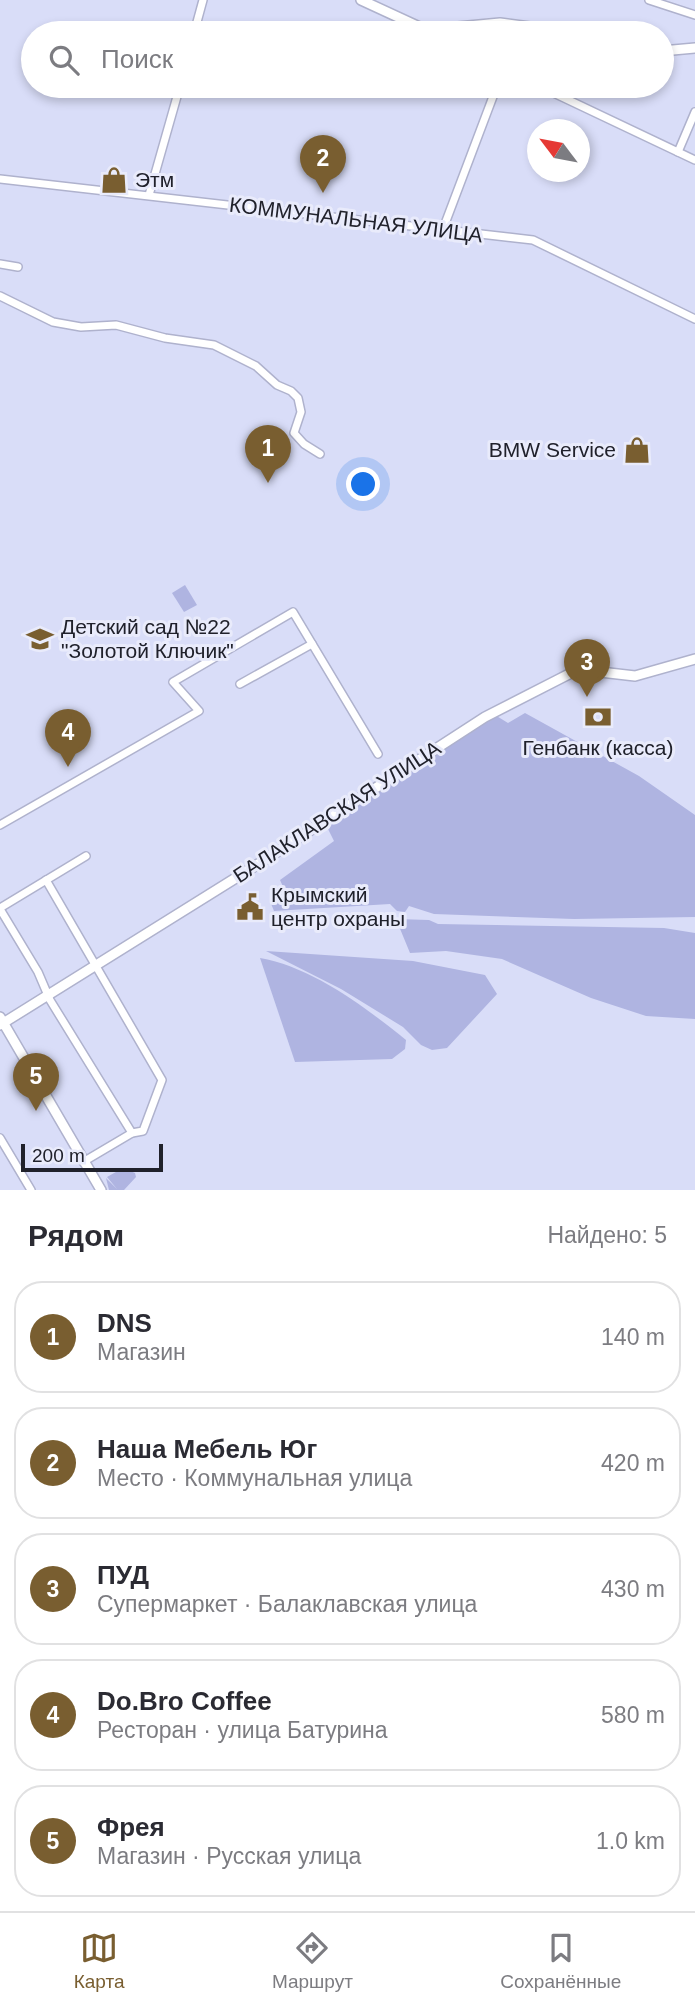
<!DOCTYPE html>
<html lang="ru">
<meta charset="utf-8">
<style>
:root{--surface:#fff;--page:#f7f7f7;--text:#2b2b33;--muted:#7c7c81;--line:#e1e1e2;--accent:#795e30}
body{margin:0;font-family:Arial,sans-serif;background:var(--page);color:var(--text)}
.compass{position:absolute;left:527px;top:119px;width:63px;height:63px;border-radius:50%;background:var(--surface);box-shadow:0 4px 10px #0003;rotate:302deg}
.scale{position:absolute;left:21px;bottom:18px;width:142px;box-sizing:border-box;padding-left:7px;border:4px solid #20212b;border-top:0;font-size:19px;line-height:24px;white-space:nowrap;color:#20212b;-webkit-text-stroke:5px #e9ebfb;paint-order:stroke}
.you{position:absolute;left:364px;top:485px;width:24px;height:24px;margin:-18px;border:5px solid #fff;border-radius:50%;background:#1a73e8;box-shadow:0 0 0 10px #1a73e833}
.badge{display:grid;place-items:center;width:46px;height:46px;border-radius:50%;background:var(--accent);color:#fff;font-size:23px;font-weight:700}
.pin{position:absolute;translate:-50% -58px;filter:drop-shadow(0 2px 4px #0008)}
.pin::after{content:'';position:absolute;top:37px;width:24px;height:21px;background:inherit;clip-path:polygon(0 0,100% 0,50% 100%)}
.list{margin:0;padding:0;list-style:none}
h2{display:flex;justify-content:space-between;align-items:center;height:91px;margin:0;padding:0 28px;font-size:30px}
h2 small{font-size:23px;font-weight:400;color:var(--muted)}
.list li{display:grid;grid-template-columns:46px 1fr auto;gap:21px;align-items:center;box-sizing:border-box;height:112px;margin:0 14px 14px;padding:0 14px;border:2px solid var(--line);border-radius:28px}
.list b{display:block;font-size:26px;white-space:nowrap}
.list p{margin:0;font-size:23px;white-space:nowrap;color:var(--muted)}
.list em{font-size:23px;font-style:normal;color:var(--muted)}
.icon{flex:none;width:38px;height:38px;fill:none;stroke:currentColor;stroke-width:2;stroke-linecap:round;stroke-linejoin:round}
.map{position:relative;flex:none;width:695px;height:1190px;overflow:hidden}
.search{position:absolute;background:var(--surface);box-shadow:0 4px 10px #0003;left:21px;right:21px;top:21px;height:77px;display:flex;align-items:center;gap:18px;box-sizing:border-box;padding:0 24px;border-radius:38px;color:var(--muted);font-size:26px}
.sheet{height:721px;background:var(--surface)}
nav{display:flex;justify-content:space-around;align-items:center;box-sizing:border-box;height:98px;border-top:2px solid var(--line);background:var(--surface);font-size:19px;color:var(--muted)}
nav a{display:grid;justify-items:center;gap:4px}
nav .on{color:var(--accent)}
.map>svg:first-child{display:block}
</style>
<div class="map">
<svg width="695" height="1190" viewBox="0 0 695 1190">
<rect width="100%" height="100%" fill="#d9ddf8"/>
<g fill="#afb4e1">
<path d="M185,585l12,20 -13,7 -12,-19z"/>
<path d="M525,713l114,63 56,39v102l-121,2 -140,-5 -25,-8 -4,6 -8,-1 -7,-7 -116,7 -4,-10 15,-10 -5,-11 54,-39 -8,-16 169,-110 13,8z"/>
<path d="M396,919l33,1 9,4 226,4 31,5v86l-49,-3 -55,-18 -89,-39 -56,-8 -36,2z"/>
<path d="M266,951l147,10 72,14 12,19 -50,54 -15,2 -11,-5 -18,-18 -62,-38z"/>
<path d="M260,958c52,9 105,49 146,82l-1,9 -13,10 -97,3z"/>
<path d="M123,1168l12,5 1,4 -12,13h-15l-3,-12 11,11 -10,-12z"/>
</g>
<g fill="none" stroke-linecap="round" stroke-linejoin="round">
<defs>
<g id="minor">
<path d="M649,0l46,15"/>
<path d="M194,33l9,-33"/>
<path d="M539,86l156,74"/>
<path d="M678,152l17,-40"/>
<path d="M0,179l533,61 162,79"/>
<path d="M149,195l31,-109"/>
<path d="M443,229l54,-143"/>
<path d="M0,264l18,3"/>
<path d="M0,296l53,26 28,5 35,-2 49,13 49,7 42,21 21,19 14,6 7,7 3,14 -7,21 10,11 16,10"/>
<path d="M240,684l72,-40"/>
<path d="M0,825l199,-114 -26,-29 120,-70 85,142"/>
<path d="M46,880l116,200 -19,51 -11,2 -49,29"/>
<path d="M0,908l86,-52"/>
<path d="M0,909l38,63 12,28 82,133"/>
<path d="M0,1138l31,52"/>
</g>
<g id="major">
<path d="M361,0l65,30 74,-7 75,10"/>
<path d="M662,51l33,-3"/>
<path d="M0,1017l101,173"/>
<path d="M0,1025l263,-164 222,-144 88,-45 10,-2 52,6 60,-17"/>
</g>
</defs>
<use href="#minor" stroke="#afb2cd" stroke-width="10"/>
<use href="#major" stroke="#afb2cd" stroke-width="12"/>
<use href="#minor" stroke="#fff" stroke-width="7"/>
<use href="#major" stroke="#fff" stroke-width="9"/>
</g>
<defs>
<symbol id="shop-bare" viewBox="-9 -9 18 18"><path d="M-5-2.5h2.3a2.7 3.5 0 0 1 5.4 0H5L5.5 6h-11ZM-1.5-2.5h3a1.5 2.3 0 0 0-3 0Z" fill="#795e30" stroke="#e9ebfb" stroke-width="2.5" paint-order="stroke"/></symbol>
<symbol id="school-bare" viewBox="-9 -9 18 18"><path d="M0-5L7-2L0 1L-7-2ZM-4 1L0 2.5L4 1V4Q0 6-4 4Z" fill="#795e30" stroke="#e9ebfb" stroke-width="2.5" paint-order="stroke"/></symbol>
<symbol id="bank-bare" viewBox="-9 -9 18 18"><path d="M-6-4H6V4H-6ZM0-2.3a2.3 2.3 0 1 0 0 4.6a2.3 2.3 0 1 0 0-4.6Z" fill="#795e30" stroke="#e9ebfb" stroke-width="2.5" paint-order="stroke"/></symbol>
<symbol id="civic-bare" viewBox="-9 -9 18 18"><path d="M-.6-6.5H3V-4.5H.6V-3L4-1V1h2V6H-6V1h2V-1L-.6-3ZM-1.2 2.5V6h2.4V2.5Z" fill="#795e30" stroke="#e9ebfb" stroke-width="2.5" paint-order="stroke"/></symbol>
</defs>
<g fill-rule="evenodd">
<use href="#shop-bare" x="95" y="161" width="38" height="38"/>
<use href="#shop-bare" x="618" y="431" width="38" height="38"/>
<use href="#school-bare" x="21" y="620" width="38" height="38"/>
<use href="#bank-bare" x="579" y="698" width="38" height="38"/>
<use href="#civic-bare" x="231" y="888" width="38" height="38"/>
</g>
<g text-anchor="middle" stroke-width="6" stroke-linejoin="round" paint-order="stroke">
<g font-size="21" fill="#20212b" stroke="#e9ebfb" text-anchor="start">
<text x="135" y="187">Этм</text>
<text x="616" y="457" text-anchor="end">BMW Service</text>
<text x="61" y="634">Детский сад №22<tspan x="61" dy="24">"Золотой Ключик"</tspan></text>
<text x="598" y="755" text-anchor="middle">Генбанк (касса)</text>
<text x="271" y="902">Крымский<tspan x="271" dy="24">центр охраны</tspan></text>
</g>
<g font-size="21" fill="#20212b" stroke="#e9ebfb">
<text transform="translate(356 220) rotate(7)" y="7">КОММУНАЛЬНАЯ УЛИЦА</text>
<text transform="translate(337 812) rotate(-33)" y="7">БАЛАКЛАВСКАЯ УЛИЦА</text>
</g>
</g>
</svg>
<svg class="compass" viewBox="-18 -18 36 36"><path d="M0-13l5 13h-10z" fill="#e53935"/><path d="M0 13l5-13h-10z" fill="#7c7c81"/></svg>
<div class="scale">200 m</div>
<div class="you"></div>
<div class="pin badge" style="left:268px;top:483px">1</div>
<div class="pin badge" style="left:323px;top:193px">2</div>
<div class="pin badge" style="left:587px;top:697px">3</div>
<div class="pin badge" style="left:68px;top:767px">4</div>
<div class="pin badge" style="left:36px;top:1111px">5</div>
<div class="search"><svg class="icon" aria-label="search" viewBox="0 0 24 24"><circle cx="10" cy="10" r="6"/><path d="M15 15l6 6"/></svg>Поиск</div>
</div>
<section class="sheet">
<h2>Рядом<small>Найдено: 5</small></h2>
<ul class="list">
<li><span class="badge">1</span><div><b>DNS</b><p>Магазин</p></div><em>140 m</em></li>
<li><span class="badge">2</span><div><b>Наша Мебель Юг</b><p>Место · Коммунальная улица</p></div><em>420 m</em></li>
<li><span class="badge">3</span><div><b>ПУД</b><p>Супермаркет · Балаклавская улица</p></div><em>430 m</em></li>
<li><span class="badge">4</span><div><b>Do.Bro Coffee</b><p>Ресторан · улица Батурина</p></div><em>580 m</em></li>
<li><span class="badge">5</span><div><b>Фрея</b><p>Магазин · Русская улица</p></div><em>1.0 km</em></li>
</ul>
</section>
<nav>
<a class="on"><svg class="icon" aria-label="map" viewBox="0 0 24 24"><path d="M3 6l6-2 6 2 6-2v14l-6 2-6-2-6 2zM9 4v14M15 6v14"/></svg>Карта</a>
<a><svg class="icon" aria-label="directions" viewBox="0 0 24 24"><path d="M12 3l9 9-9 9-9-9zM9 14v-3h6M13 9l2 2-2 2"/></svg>Маршрут</a>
<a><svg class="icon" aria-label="saved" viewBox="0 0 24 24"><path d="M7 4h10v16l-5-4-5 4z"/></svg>Сохранённые</a>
</nav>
